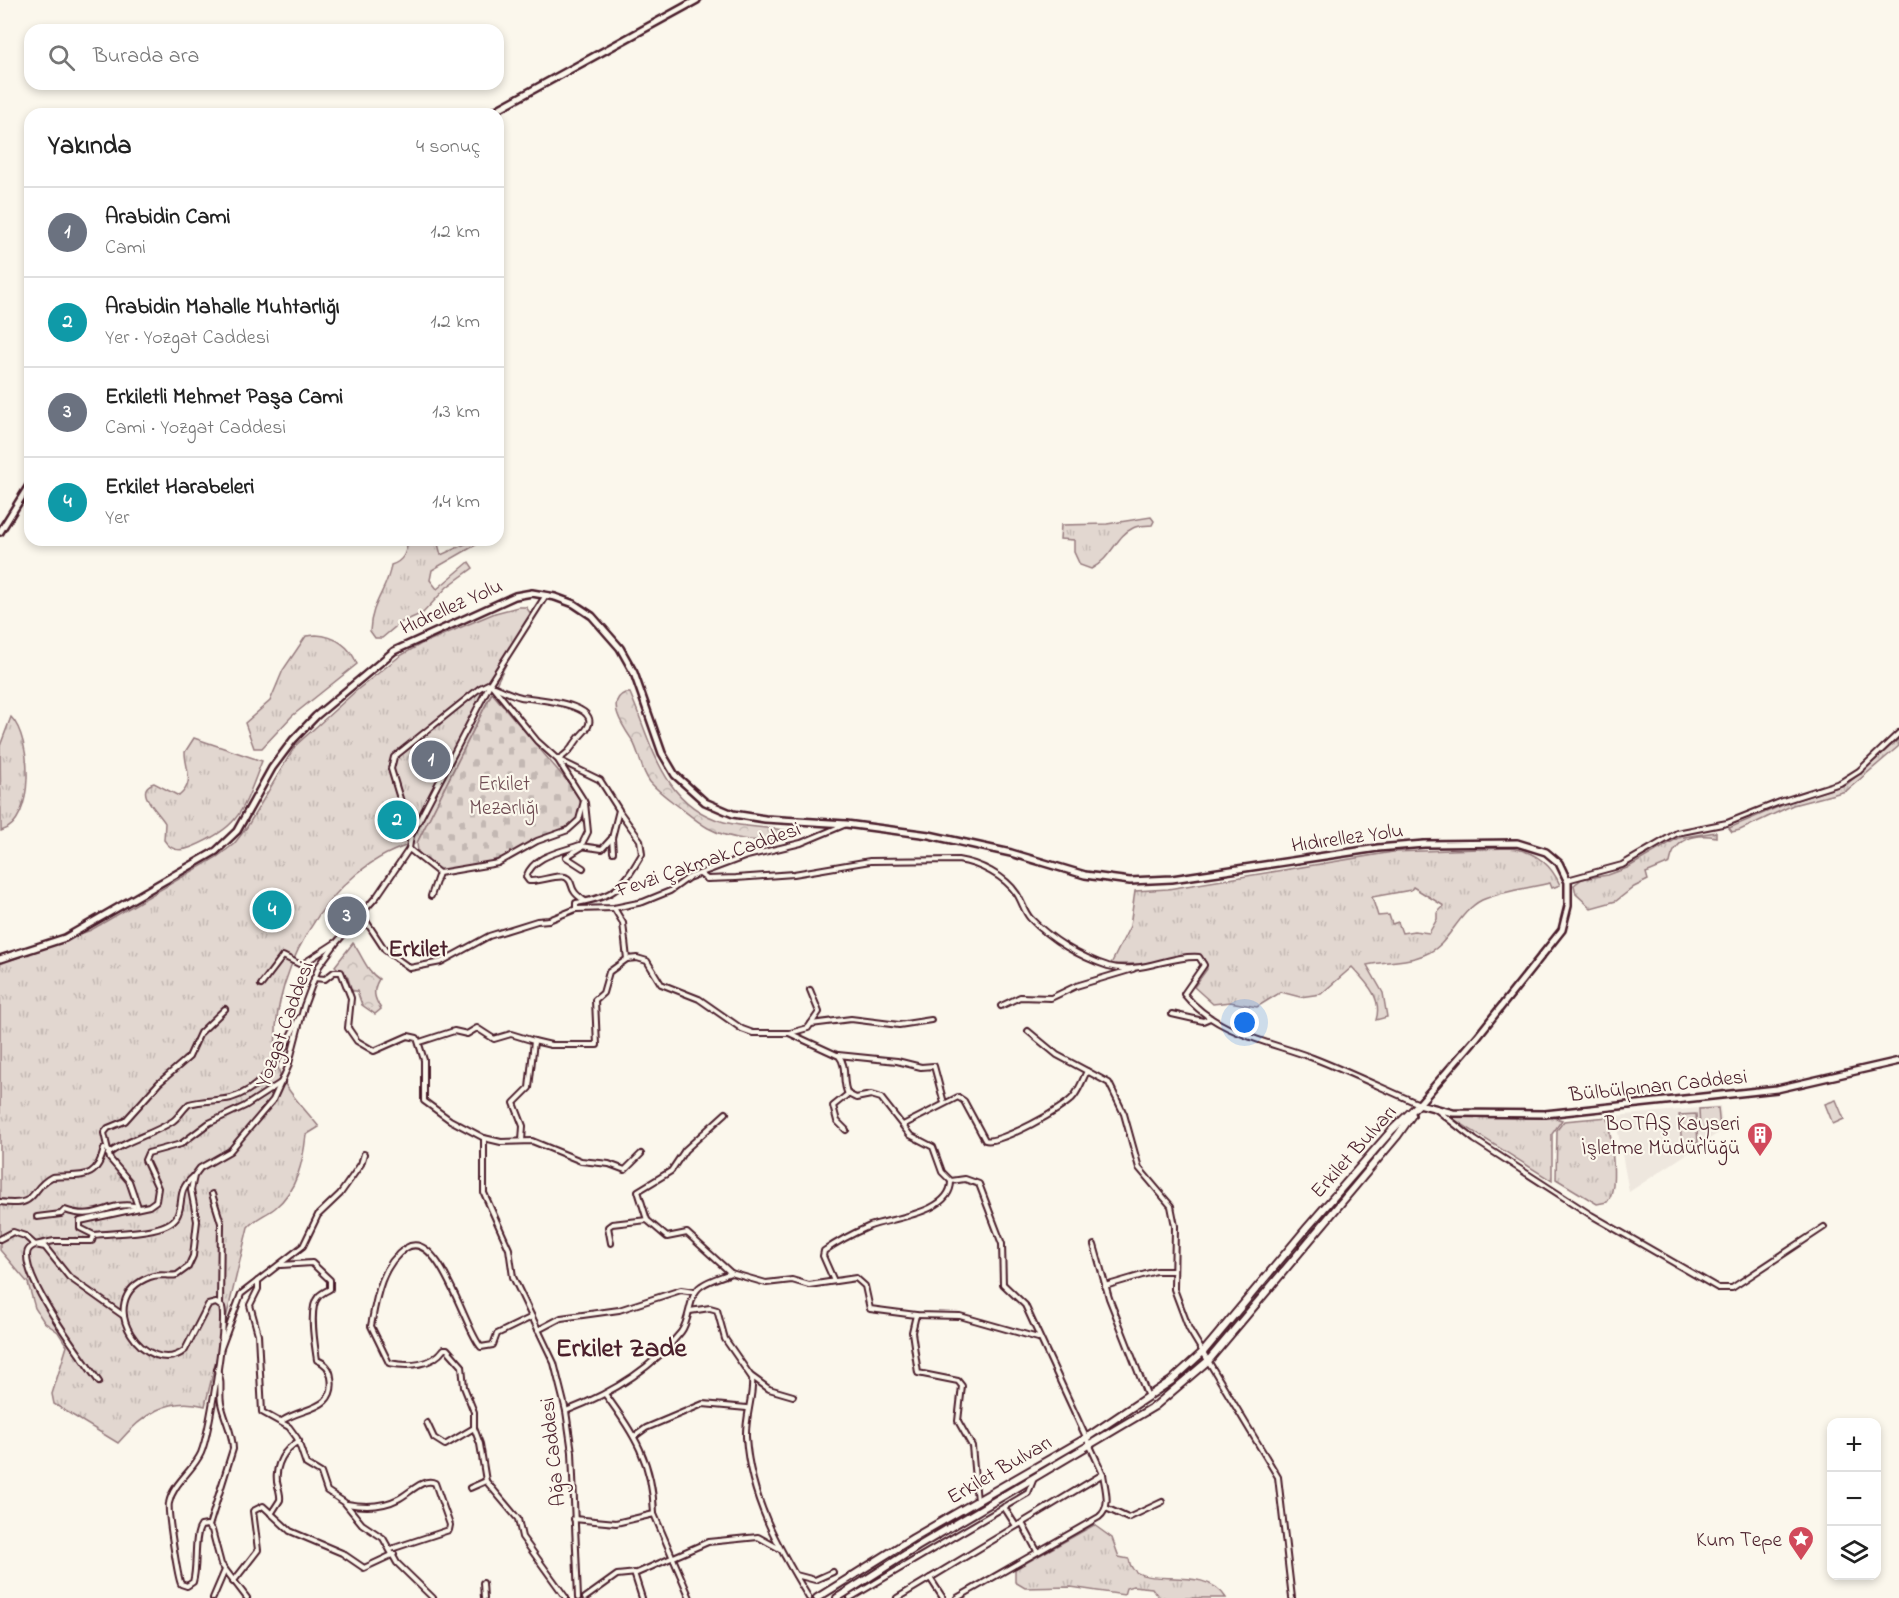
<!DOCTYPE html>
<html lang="tr">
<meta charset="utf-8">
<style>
:root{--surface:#fff;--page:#f2f2f2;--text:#222;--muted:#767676;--line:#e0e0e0;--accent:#b45309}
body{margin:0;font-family:"Indie Flower",sans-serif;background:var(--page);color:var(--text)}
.controls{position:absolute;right:18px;bottom:18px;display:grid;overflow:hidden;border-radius:12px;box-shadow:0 3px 9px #0003}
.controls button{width:54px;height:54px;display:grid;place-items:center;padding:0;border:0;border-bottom:2px solid var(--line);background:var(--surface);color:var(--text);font:30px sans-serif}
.you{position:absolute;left:1245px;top:1023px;width:21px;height:21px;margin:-15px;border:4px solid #fff;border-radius:50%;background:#1a73e8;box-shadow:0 0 0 9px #1a73e833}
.badge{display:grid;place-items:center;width:39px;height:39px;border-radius:50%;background:var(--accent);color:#fff;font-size:20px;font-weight:700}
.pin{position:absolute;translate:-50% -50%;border:3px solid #fff;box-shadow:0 2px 6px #0006}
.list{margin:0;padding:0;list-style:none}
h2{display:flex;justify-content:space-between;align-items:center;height:78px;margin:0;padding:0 24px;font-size:26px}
h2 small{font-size:20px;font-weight:400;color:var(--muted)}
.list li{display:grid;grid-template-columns:39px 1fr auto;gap:18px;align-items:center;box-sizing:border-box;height:90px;padding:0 24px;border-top:2px solid var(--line)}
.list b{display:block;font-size:22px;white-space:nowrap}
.list p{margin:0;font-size:20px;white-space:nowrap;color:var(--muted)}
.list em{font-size:20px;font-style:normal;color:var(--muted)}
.icon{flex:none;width:33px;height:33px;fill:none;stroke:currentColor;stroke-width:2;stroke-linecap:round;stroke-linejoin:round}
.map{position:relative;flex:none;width:1899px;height:1598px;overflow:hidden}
.search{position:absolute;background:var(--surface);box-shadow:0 3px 9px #0003;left:24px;top:24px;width:480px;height:66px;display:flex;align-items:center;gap:15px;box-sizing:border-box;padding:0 21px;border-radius:18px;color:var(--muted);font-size:22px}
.panel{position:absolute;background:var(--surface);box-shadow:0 3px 9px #0003;left:24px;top:108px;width:480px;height:438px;border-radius:18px}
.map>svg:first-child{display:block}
</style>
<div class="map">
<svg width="1899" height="1598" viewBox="0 0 1899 1598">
<defs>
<pattern id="grass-tufts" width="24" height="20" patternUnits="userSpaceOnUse" patternTransform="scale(1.5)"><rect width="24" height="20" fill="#e2d7d0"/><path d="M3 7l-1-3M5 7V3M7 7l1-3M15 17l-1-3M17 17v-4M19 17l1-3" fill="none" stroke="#c3b8b3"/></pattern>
<pattern id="forest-crowns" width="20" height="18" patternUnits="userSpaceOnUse" patternTransform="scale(1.5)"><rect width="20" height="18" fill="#e2d7d0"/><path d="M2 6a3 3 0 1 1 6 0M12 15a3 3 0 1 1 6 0" fill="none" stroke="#c3b8b3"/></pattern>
<pattern id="cemetery-stones" width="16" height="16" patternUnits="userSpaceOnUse" patternTransform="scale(1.5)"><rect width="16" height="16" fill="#e2d7d0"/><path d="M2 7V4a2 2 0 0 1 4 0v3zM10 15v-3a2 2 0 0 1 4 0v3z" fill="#c3b8b3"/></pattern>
</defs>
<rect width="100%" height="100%" fill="#fbf7ec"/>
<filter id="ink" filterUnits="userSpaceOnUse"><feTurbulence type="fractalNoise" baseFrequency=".0167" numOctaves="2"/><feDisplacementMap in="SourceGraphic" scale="12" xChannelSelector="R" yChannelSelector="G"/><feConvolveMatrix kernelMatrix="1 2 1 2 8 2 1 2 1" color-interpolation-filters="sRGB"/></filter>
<g filter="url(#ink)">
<path fill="#eee7de" d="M1720,1106l3,24 -94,62 -14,-76z"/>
<g fill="url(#grass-tufts)" stroke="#967b7e" stroke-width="1.5" fill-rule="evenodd">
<path d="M1151,517l3,4 -2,4c-7,1 -13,0 -19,3 -17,8 -21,30 -42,41l-11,-4 -6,-13v-12l-14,-1 1,-14 46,-1z"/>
<path d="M408,540h29l4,15 33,-15 7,2 -49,28 -2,10 7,9 32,-27 4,6 -26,19 -24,26 -23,10 -18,15h-7l-5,-7c1,-29 18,-42 21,-66 13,-4 15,-13 17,-25z"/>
<path d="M518,607h8l5,7 -114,229c-87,19 -158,142 -138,228 3,15 30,43 40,56l-13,8c-3,27 -9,55 -31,73 -9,7 -19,10 -27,19l-43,179c-37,-10 -63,9 -87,37l-64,-39 -2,-10 15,-48 -9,-14 -14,-10 -9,-14 -7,-25 -28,-33v-286l91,-34 126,-73 17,-13 13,-17 48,-81 62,-56 43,-34 21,-12 74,-31z"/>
<path d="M316,635c19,1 34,11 41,29l-65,52 -30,32h-8l-9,-25 25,-22 13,-31 23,-34z"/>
<path d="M11,717c21,21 25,105 -10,114l-1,-85z"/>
<path d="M194,738l68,23c-19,48 -20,65 -70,86 -12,5 -21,4 -28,-7l1,-17c-6,-11 -33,-33 -11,-40l25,13c17,-15 6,-26 6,-44z"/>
<path d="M1899,739v7l-53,45 -53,14 -53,25 -8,2 -3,-4 61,-26 57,-18z"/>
<path d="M1716,832v5c-21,-4 -42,2 -46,26l-24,10 2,7 -14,7 -18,14 -25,7 -15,-14 -2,-9 8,-6 26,-4 19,-7 51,-30z"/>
<path d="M1508,848c24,2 42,14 52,37l-8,3 -2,-5c-22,5 -48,8 -68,17 -18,9 -28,30 -41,44 -19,19 -49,16 -74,21l16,28 4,24 -11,3c7,-22 -10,-38 -24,-53l-31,27 -21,3 -19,-5 -24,15 -27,-5 -17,2 -19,-17 13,-18 -1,-7 -8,-6 -60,8h-27l19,-38 5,-35 33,-2 225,-37zM1413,887l31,19 -7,7v6l-8,14 -15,-2 -12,2 -4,-11 -6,2 -3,-9 -11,1 -6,-19 39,-7z"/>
<path d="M1447,1111l95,3 20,6 -10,14v47l-97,-61z"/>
<path d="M1608,1117c2,20 12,70 -1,85l-10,2 -41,-25 1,-49 7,-9z"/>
<path d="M1094,1525l18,13 7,19 10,2c3,36 74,1 97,39h-67l-7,-10 -19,-2 -7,2 -2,7 -53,-8 -46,1 -10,-6v-13z"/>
</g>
<g fill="url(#forest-crowns)" stroke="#967b7e" stroke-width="1.5">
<path d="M625,693h5c22,50 32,112 94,129 19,5 40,5 60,8v8c-21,6 -56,1 -76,-10 -12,-7 -23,-17 -34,-25 -8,-6 -17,-13 -24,-21 -10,-13 -10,-29 -18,-42 -8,-12 -27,-39 -7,-47z"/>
<path d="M353,943c9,12 14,29 26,36 -7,12 -5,19 2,30l-6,5 -13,-9 -5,-14h-5l-4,-13 -13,-12z"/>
</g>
<path fill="url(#cemetery-stones)" stroke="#967b7e" stroke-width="1.5" d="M492,693l87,102 5,14 -7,16 -75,36 -64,10 -20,-19 -1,-9z"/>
<g fill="#e2d7d0" stroke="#967b7e" stroke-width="1.5">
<path d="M1836,1100l8,19 -11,5 -8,-20z"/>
<path d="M1718,1108l2,21 -20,2 -1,-22z"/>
<path d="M1696,1114l2,29 -16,1 -3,-29z"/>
</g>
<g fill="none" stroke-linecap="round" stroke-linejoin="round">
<defs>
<g id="street">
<path d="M490,683l47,58 20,18 43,21 19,30 -7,28 -10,11 -21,-3 7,-14 -3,-29"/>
<path d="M495,687c9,4 17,8 26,10 13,2 91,7 62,36 -9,9 -12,20 -25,26"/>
<path d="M412,834l78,-150"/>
<path d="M612,838l1,14"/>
<path d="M580,845c-19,7 -46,10 -54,32l3,4c10,1 32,-8 38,-3 5,3 4,9 7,13 2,4 7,7 11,10"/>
<path d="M582,847l-16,10 17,11"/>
<path d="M409,849l30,24 59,-10 39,-22 31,-11 11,-10 5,-19 -26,-41"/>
<path d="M700,874l7,5 29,-1 58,-4 76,-13 88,-1c21,3 47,16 59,34 5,8 7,17 13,24 21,22 50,39 78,48 32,9 60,-11 91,-9l5,8 -20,29c32,40 84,47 129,64 36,14 71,31 106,46"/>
<path d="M1567,880l55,-15 55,-32 50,-10 53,-21 60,-19 19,-12 40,-38"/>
<path d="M431,896l8,-23"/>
<path d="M576,909v-6c39,-6 46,-15 66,-49l-2,-14 -21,-29"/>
<path d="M362,915l23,35 25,18 31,-6 48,-26 48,-15 12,-1 27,-11 38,-1 29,-6 27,-11 18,-13 59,-22 54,-13 43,-18"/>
<path d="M627,959l10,-1 10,3 14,23 38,15 43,30 11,4h36l50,23c9,11 2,26 9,38l8,4 15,-3 10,3 29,37 23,12 9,25 9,9"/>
<path d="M314,978l11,1 9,-7h7l10,26 -3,30 9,13 17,10 34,-15 9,2 7,22v41l26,19 34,18 17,4 31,-1 49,20 28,3 16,6 16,-16"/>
<path d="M261,985l22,-29 18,9 34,-22"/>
<path d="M1001,1006l19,-9 31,1 25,-12 57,-17"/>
<path d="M1172,1014l31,7 7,-3"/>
<path d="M811,1024l40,-5 48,6 32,-5"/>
<path d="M1028,1031l29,24 30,16"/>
<path d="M790,1033l18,-5 11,-16 -9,-22"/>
<path d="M420,1042l34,-11 13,3 10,-6 17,11 17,-5 23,7"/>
<path d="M838,1055l59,6 24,6 13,-1 10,37"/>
<path d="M1437,1110l38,30 116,75 127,73h14l92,-61"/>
<path d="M903,1125l55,-28 6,4 21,39c13,5 81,-32 89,-44 6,-8 9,-17 13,-25l22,12 15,31 15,54 32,38 4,20 -1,63 15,40 89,148 14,121"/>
<path d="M846,1130l-9,-9 -4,-15 15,-12"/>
<path d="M484,1138v55l25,56 4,28 41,86 12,48 6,41 6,146"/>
<path d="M522,1141l1,-15 -9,-23 15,-15 5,-47 17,4h46l-2,-45 8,-7 6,-21 18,-13 -4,-36 -9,-15"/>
<path d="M108,1154c20,-15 44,-19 65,-33 6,-4 10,-12 16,-17 13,-4 28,-3 42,-6 37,-11 52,-48 68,-80"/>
<path d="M951,1181l14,-2 14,5 23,60 1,40 22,21 78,169c2,15 9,33 -4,43l-142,81"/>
<path d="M212,1194l9,29 -1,82"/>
<path d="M0,1202c40,6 28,-13 52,-25 27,-3 44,6 52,-28"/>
<path d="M138,1207l-9,-26 -19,-22 -6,-26 4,-5 17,-7 34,-38 30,-26 11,-24 25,-24"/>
<path d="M37,1217l24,-3 4,-4c32,12 44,-9 69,-4"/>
<path d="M647,1220l-9,-29 33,-20 14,-21 41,-37"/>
<path d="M94,1235c20,-3 76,0 84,-21 6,-15 -1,-23 15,-37"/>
<path d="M0,1239l13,-7 12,4 10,9 19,-4h38l2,-6 -14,-7v-7l69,-15 7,-5 2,-13 -13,-28 3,-7 33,-9 28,-21 36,-17 37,-24"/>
<path d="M611,1243l-3,-16 4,-3 35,-4 20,17 20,-4 44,40 35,10 26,-3 17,5 47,-7 9,8 5,23 46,6 44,1 78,22"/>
<path d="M1094,1245l15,53 39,99"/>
<path d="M281,1265l31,-2 18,17v9c-4,2 -9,4 -12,8 -10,11 -3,49 -1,63 8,3 13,8 14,17 6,34 -29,30 -49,44"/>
<path d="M258,1281v8l-8,16 8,29 4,78 27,15 8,11 9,26 15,9 6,18 17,11 18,22 21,14 14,25 36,35"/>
<path d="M834,1281l-11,-25 1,-5c14,-10 30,-18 46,-25 22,-8 82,-13 81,-45"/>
<path d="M1105,1286l51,-15h17"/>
<path d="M690,1311l20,-3 7,2 8,29 27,39c2,17 -7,39 -6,59 4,61 32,110 63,161"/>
<path d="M916,1315l-4,17 6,41 40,8 4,5 -4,35 14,25 5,55"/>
<path d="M538,1330l23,-12 58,-8 62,-20 13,2"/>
<path d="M221,1348l20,-54 62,-48 15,-31 22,-21 21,-30 3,-10"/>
<path d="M751,1376l18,13 24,7"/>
<path d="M99,1382c-18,-26 -73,-97 -72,-127 0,-6 4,-8 8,-10l10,2 24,30 55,39"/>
<path d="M605,1394c29,39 48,69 49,120"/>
<path d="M566,1411c44,-17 86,-42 115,-79 10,-13 7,-37 20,-46 8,-6 20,-9 30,-13"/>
<path d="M427,1423l7,15 11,7 29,-17 6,16 6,37 32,38 4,18 44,61"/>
<path d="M474,1428v-16l-10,-25 -2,-21 -15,-17h-3c-12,17 -35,18 -55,14l-18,-37c5,-27 10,-61 35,-78 33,-21 60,85 75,99l12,-2 4,-11 35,-17"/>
<path d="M635,1436l11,-8 57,-24 44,4"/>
<path d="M470,1488l16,-7"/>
<path d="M347,1504c17,3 36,3 51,-5 11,-5 25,-22 37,-16l15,42 -1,5 -58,19"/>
<path d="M1004,1507l12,19"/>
<path d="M1106,1508l22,10 34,-16"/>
<path d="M271,1514l9,-14c1,-6 -2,-12 -3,-18 -2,-17 7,-33 22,-41"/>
<path d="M574,1519l42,4 38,-9 36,84"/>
<path d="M1022,1523l15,28"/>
<path d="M209,1526l24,-77c0,-16 -9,-30 -12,-46 -2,-11 2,-23 -4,-33"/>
<path d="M634,1573l8,25"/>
<path d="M796,1575l19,5 18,-8"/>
<path d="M930,1578l13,20"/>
<path d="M233,1582l25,-32 -5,-39 10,-5 27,25 52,22 22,15 30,-14"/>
<path d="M483,1583l1,15"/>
<path d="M213,1598l12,-28"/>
<path d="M247,1598l-26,-34 -9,-34 -5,-5 -6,1c-8,11 -3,40 -8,56l-6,4 -6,-2c-3,-5 -14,-74 -12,-81 4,-20 24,-32 32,-50 8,-19 26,-128 21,-146l-6,-4 -8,2 -23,45c-37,31 -96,-50 -35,-73 9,-4 18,0 27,-2l11,-8 5,-11 4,-35 -6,-31 3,-14 6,-8 30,-17 43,-51 15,-33 16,-61 15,-40 17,-23 41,-47 32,-47 2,-14 -20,-66 3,-12 86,-69 10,-5 56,-88"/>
<path d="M585,1598l32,-23 20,-2 71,-31 50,-5 22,12"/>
<path d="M850,1598l178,-105 6,-15"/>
<path d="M897,1598l206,-124"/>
</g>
<g id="secondary">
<path d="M489,114l208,-114"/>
<path d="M0,532l30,-48"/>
<path d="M0,959l65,-21 151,-87 21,-20 35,-63 21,-28 23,-24 78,-65 121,-55 17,-3 23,4 19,7 18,12 28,32 14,25 28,80 13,22 30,27 28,12 32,5 81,5 83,11 82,18 74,22 45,6 42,-2 206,-31 46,-4 93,-1 29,9 13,11 9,19v24l-6,24 -85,107 -58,67 34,9 92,1 232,-25 122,-28"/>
</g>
<g id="primary">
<path d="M817,1598l96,-60 173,-100 85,-57 33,-30 102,-122 86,-99 27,-26"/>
<path d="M837,1598l80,-51 238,-141 54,-46 189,-225 14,-20"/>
</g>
</defs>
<use href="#street" stroke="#4a1f2b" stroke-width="8"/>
<use href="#secondary" stroke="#4a1f2b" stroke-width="10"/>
<use href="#primary" stroke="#4a1f2b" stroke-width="10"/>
<use href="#street" stroke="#fbf7ec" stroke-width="4"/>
<use href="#secondary" stroke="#fbf7ec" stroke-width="5"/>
<use href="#primary" stroke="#fbf7ec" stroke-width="6"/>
</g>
</g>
<defs>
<symbol id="building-pin" viewBox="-11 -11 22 30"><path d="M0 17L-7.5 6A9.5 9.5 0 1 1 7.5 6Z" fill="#d1495b" stroke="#fbf7ec"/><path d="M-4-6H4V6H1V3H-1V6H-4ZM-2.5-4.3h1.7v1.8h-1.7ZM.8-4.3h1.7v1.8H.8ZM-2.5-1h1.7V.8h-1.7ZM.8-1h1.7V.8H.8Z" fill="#fff"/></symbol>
<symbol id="sight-pin" viewBox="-11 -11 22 30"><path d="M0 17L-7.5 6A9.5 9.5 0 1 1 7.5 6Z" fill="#d1495b" stroke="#fbf7ec"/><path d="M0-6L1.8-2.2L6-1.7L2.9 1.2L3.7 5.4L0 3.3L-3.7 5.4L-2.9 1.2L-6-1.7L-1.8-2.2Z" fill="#fff"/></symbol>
</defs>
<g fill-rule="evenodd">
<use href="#building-pin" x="1745" y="1120" width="30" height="40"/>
<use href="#sight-pin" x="1786" y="1524" width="30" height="40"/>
</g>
<g text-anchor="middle" stroke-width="4.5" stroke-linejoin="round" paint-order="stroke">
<g font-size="21" fill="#4a1f2b" stroke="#fbf7ec">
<text transform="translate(451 606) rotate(-24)" y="7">Hıdrellez Yolu</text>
<text transform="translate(1347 837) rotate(-8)" y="7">Hıdırellez Yolu</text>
<text transform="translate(708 859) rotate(-19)" y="7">Fevzi Çakmak Caddesi</text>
<text transform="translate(284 1024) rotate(-70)" y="7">Yozgat Caddesi</text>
<text transform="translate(1658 1085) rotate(-6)" y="7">Bülbülpınarı Caddesi</text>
<text transform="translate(1353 1151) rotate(-48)" y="7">Erkilet Bulvarı</text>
<text transform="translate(552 1452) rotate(-96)" y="7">Ağa Caddesi</text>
<text transform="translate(999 1469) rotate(-30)" y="7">Erkilet Bulvarı</text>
</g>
<g font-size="21" fill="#704d54" stroke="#fbf7ec">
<text x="504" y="790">Erkilet<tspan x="504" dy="24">Mezarlığı</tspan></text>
</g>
<g font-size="21" fill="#4a1f2b" stroke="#fbf7ec" text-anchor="end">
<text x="1740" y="1130">BOTAŞ Kayseri<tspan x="1740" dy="24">İşletme Müdürlüğü</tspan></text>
<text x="1782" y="1546">Kum Tepe</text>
</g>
<g font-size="24" font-weight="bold" fill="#4a1f2b" stroke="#fbf7ec">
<text x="418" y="956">Erkilet</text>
</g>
<g font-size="27" font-weight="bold" fill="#4a1f2b" stroke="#fbf7ec">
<text x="621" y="1356">Erkilet Zade</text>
</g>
</g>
</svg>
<div class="controls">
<button>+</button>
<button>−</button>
<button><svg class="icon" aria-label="layers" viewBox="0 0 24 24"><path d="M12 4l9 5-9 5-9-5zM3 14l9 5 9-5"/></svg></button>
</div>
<div class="you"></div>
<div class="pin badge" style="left:431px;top:760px;background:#6b7280">1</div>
<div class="pin badge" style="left:397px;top:820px;background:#0f9aa8">2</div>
<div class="pin badge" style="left:347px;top:916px;background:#6b7280">3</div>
<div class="pin badge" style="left:272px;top:910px;background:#0f9aa8">4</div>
<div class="search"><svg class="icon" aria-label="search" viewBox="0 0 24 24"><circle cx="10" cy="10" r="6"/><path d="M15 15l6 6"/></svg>Burada ara</div>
<section class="panel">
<h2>Yakında<small>4 sonuç</small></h2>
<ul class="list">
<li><span class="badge" style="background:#6b7280">1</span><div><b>Arabidin Cami</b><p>Cami</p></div><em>1.2 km</em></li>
<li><span class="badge" style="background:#0f9aa8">2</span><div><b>Arabidin Mahalle Muhtarlığı</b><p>Yer · Yozgat Caddesi</p></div><em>1.2 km</em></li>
<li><span class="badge" style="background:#6b7280">3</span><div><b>Erkiletli Mehmet Paşa Cami</b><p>Cami · Yozgat Caddesi</p></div><em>1.3 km</em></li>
<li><span class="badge" style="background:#0f9aa8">4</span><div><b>Erkilet Harabeleri</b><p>Yer</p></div><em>1.4 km</em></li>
</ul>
</section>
</div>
